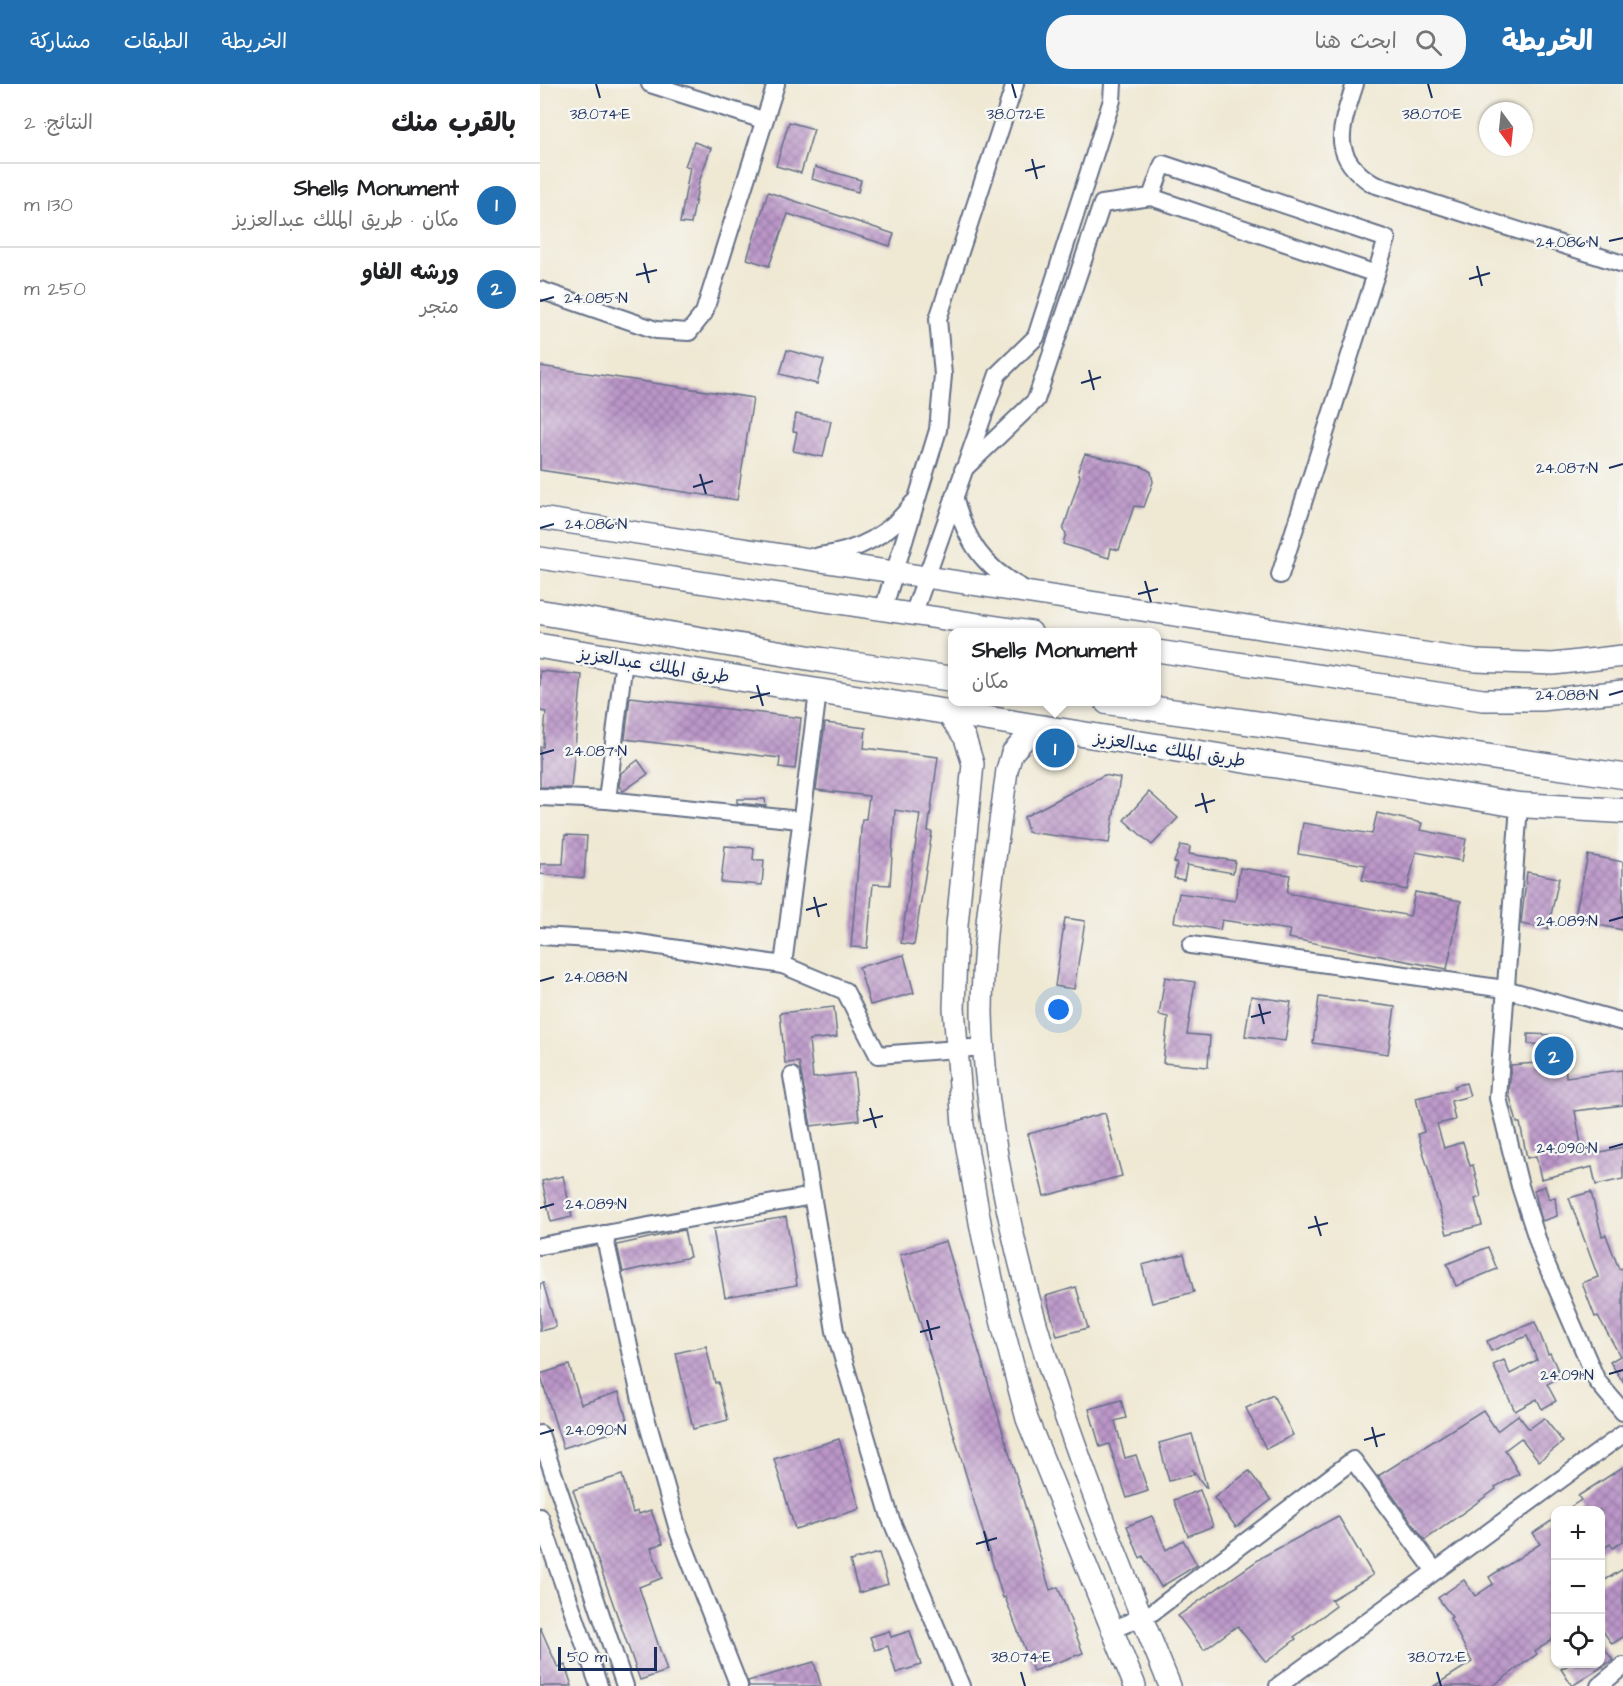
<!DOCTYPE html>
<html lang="ar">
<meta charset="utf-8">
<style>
:root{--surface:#fff;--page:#f6f6f6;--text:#202124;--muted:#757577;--line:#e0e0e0;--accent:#1f6fb2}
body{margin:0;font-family:"Architects Daughter","Playpen Sans Arabic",sans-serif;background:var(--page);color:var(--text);direction:rtl}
.controls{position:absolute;right:18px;bottom:18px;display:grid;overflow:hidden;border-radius:12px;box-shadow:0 2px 4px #0004}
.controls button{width:54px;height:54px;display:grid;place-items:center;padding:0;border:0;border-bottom:2px solid var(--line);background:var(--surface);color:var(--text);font:30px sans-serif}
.compass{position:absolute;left:939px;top:18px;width:54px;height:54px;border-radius:50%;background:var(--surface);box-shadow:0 2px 4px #0004;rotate:165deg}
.scale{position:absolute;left:18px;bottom:15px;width:99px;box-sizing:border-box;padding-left:6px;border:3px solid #1b2f5e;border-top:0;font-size:16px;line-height:21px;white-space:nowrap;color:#1b2f5e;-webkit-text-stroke:4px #f6f6f2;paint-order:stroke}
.you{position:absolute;left:519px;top:926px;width:21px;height:21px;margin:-15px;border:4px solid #fff;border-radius:50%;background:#1a73e8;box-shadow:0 0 0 9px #1a73e833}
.badge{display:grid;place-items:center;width:39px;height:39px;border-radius:50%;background:var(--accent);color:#fff;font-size:20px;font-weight:700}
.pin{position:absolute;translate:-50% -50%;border:3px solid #fff;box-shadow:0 2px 6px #0006}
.popup{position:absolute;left:408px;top:544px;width:213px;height:78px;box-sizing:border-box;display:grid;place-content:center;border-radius:12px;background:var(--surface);filter:drop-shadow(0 2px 4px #0005);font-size:20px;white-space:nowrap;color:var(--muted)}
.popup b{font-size:22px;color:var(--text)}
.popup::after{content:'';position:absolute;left:50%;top:100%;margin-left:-12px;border:12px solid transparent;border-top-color:var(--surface)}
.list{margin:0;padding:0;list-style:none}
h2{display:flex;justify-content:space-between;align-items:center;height:78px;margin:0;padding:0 24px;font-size:26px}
h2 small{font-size:20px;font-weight:400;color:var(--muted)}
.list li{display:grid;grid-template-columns:39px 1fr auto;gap:18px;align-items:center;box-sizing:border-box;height:84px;padding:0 24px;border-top:2px solid var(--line)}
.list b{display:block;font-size:22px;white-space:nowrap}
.list p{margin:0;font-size:20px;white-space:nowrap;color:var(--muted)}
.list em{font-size:20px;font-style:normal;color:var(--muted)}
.icon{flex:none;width:33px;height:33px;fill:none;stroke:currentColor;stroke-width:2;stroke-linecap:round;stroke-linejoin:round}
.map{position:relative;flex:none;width:1083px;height:1602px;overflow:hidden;direction:ltr}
header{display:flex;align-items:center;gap:36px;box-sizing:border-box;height:84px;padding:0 30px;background:var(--accent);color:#fff}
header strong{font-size:28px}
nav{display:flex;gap:33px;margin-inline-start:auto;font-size:21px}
.search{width:420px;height:54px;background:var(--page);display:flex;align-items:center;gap:15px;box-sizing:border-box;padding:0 21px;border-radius:24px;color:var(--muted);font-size:22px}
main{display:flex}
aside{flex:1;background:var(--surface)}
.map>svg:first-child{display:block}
</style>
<header>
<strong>الخريطة</strong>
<div class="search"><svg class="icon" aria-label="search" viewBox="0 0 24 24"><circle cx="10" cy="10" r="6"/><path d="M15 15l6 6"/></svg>ابحث هنا</div>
<nav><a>الخريطة</a><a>الطبقات</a><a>مشاركة</a></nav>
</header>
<main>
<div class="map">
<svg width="1083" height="1602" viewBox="0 0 1083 1602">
<defs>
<pattern id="building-cross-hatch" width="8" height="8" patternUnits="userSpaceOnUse" patternTransform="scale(1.5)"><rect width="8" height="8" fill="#bb96c8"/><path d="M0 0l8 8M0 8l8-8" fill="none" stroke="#977ba6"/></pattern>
</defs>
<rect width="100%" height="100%" fill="#f6f6f2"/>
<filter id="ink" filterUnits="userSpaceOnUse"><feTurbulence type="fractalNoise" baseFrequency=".0167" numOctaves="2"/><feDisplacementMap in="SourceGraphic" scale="12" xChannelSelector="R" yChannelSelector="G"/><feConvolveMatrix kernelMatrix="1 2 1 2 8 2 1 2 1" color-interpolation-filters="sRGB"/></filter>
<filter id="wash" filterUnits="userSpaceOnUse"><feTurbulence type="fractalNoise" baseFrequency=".008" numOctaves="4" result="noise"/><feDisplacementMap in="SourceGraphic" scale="24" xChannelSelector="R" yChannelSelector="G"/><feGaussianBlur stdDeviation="1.35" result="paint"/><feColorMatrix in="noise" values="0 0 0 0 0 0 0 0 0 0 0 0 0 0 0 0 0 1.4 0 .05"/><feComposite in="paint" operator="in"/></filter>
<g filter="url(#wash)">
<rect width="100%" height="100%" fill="#efe8d3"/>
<g id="blocks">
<g fill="url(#building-cross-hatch)">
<path d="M249,38l25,7 -13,44 -25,-7z"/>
<path d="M154,58l17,6 -12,34 -8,42 -11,-1 10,-56 -5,-1z"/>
<path d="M275,83l46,13 -3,12 -46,-13z"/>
<path d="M228,108l126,42 -4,12 -102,-32 -19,52 -22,-7z"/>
<path d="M247,266l37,10 -7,24 -37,-10z"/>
<path d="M0,282l213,32 -16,102 -197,-30z"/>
<path d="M256,330l35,7 -8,36 -30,-6 4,-19 -4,-1z"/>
<path d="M545,370l58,13 8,5 2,10 -9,25 -10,-1 -15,44 -8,-2 -2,10 -46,-14 3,-11 -3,-3 17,-53 -2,-7z"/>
<path d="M0,587l42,4 -11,113 -31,-1v-40h3l3,-35 -6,-1z"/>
<path d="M90,613l171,21 -6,51 -16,-2 1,-9 -155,-19z"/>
<path d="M285,639l41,5 -2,20 74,9 -10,74 4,1 -18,113 -13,-2 19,-129 -25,-4 -5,75 -17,-1 -6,64 -16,-1 11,-128h4l3,-23 -53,-6z"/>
<path d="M98,676l10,14 -25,17 -4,-5 2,-13z"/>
<path d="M564,691l16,3 -11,65 -81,-11 -4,-15z"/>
<path d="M609,708l29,26 -26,27 -28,-25z"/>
<path d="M197,715h28l1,7 -29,-3z"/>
<path d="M837,729l45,10 -2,7 46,9 -4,22 -46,-9 -9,38 -45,-10 4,-15 -68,-11 5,-31 69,11z"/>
<path d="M25,751l22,1 -3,42 -44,-4v-10h23z"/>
<path d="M641,761l9,2 -1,7 46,7 -2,12 -46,-8 -3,15 -10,-2 3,-15 -3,-1z"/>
<path d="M185,762l29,2 -1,12h11l-2,25 -41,-3z"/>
<path d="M1048,771l35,7v68l-49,-10z"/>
<path d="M700,784l50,7 -3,18 123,23 5,-24 46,9 -14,68 -159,-31 2,-8 -68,-10 -2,10 -46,-8 5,-29 56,8z"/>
<path d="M987,788l32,6 -11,51 -27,-5z"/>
<path d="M525,834l20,3 -11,68 -19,-3z"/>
<path d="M364,871l10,38 -44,12 -11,-38z"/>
<path d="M625,893l30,5 -8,52 23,2 -2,31 -45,-4 5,-46 -9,-2z"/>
<path d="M711,912l40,6 -6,39 -40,-5z"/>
<path d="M779,913l76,10 -7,47 -75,-11z"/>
<path d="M294,923l3,30 -28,3 4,38 41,-5 5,47 -48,6 -12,-64 -14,1 -5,-50z"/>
<path d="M988,950l30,1 2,10 -32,-1z"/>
<path d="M1025,977l1,16 56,-7 1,35 -48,6 8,45 40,-9v32l-27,6 -4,-18 -51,12 -5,-23 -9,2 -7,-35h-3l-8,-30 2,-28z"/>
<path d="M926,999l4,13 -19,5 4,19 -18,4 7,24 19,-6 7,24 3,-1 8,32 -6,2 7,26 -35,9 -29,-100 6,-2 -8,-34 39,-9 -1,-3z"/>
<path d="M565,1029l17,63 -78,20 -16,-62z"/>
<path d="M23,1092l9,41 -21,5 -9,-41z"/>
<path d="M1005,1102l4,13 6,-2 2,19 -15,5 -8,-31z"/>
<path d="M1051,1108l11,44 4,-1 13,34 4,-1v114l-13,-20 10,-6 -22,-40 -3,1 -13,-34 16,-6 -29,-79z"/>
<path d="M246,1133l11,68 -72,12 -12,-68z"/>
<path d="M144,1146l6,27 -67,15 -6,-27z"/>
<path d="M406,1157l104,349 8,-3 25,66 -50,18 -28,-74 -2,1 -103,-343z"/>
<path d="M948,1163l9,22 -41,17 -9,-22z"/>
<path d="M644,1170l10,38 -42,11 -10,-38z"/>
<path d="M3,1199l13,44 -16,4v-47z"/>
<path d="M536,1203l12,41 -31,8 -11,-40z"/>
<path d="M995,1238l13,32 2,-1 11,24 -14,7 9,17 -14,8 -5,-10 -22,12 -22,-46 11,-5 6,14 27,-14 -10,-24 -36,15 -4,-10z"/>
<path d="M166,1262l9,37 3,-1 10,38 -35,9 -17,-76z"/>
<path d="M29,1281l12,39 38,-12 10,35 -66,21 -23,-74z"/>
<path d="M733,1311l20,40 -27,14 -20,-41z"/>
<path d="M581,1316l5,18 -11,3 10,37 11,-3 12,36 -21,7 -18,-54 -9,3 -11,-38z"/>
<path d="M943,1326l14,21 21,-16 11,14 15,-11 19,24 -24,19 -18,-23 -16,12 14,24 -24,13 1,2 -71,51 -47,-64z"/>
<path d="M652,1350l15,54h-1l-14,-19 2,5 -25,7 -10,-38z"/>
<path d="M299,1355l21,70 -65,20 -21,-70z"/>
<path d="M1083,1383v74l-10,7 -3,-4 -10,7v-41h-34l15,-10 -3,-4z"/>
<path d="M709,1387l22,29 -35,27 -22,-29z"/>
<path d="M82,1391l11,38 5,-2 1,3 12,-4 12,33 -12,5 11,30 -23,9 28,84 -27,9 -67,-190z"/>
<path d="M660,1406l13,36 -25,10 -14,-36z"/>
<path d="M612,1432l14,34 17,-10 14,25 -36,22 -18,-31 -3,2 -13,-32z"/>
<path d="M798,1432l35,59 -42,25 5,6 -42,31 2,2 -30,23 -29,-36 -33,24 -26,-34 86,-60z"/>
<path d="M1016,1434v118l-21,15 2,3 -44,32h-59l38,-24 -22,-44 2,-1 -14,-19 26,-18 11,16 18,-12 -4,-7 51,-33 -7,-11z"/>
<path d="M339,1469l9,31 -29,9 -9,-32z"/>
<path d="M1083,1485v68l-11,7 -12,-17v-44z"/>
<path d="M0,1543l18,41 7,-3 7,21h-32z"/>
<path d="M349,1547l2,6 19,-6 11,34 -25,8 -8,-27 -13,4 -5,-13z"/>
<path d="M1060,1559l13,17 -41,26 -11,-17 9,-5h30z"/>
<path d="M274,1578l7,24h-72l-1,-5z"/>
</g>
</g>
</g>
<g filter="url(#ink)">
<use href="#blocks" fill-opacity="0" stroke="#657087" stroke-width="1.5"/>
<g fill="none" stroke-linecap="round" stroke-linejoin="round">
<defs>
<g id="minor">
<path d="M110,0l113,36"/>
<path d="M815,0c-14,44 -27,71 18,100l250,80"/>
<path d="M611,113l225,77"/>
<path d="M0,206l116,40 33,2 15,-19 72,-229"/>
<path d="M423,386l73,-70 66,-196 49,-7 12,-33 224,75 -107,336"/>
<path d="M414,412c12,45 28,71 70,93"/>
<path d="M279,472c40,-5 70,-21 94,-53"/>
<path d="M343,526l55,-180 5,-55 -5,-56 77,-235"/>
<path d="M373,531l85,-241 38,-37 76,-237 1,-16"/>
<path d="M278,608l-35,273 62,26 33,64 106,-8"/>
<path d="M0,713l67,3 193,20"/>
<path d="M67,716l17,-140"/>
<path d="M979,721l-21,293 22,88 22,68 55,127 26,31"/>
<path d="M0,852l86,5 157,24"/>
<path d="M651,861l314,44 118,33"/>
<path d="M252,992l43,255 55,186 71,169"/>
<path d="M64,1150l37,166 38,133 60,153"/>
<path d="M0,1162l272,-50"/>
<path d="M0,1350l85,252"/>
<path d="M0,1433l59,169"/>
<path d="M572,1546l41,-18 200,-152 82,111"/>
<path d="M738,1602l345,-252"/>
<path d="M1059,1602l24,-20"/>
</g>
<g id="major">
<path d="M0,434l936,143 77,3 70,-8"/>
<path d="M0,474l491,74"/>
<path d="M617,567l326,49h59l81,-9"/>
<path d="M407,629l18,25 8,26 -16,161 -3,83 9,117 18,103 19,88 27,103 108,267"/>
<path d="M496,643l-24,26 -5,17c-10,80 -25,161 -25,242 1,57 9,113 20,170 33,176 100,339 168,504"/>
</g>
<g id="highway">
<path d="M0,528l282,48 131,19"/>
<path d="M0,562l979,159 104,6"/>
<path d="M567,618l516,74"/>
</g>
</defs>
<use href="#minor" stroke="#657087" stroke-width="20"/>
<use href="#major" stroke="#657087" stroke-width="24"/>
<use href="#highway" stroke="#657087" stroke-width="27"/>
<use href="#minor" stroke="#fff" stroke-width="16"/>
<use href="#major" stroke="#fff" stroke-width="21"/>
<use href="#highway" stroke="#fff" stroke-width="24"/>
</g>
</g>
<path fill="none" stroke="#1b2f5e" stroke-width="2" d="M56,0l4,14M472,0l4,14M888,0l4,14M492,75l5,20M485,87l20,-5M1069,157l14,-3M104,179l5,20M937,182l5,20M96,191l21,-5M929,195l21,-6M0,217l14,-4M549,286l5,20M541,299l20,-6M1069,384l14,-4M160,390l6,20M153,403l20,-6M0,444l14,-4M605,497l6,21M598,510l20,-5M217,601l6,21M1069,611l14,-4M210,614l20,-5M0,670l14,-4M662,709l5,20M655,722l20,-6M274,813l5,20M266,826l21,-6M1069,837l14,-4M0,897l14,-4M719,920l5,20M711,933l20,-5M330,1024l6,20M323,1037l20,-5M1069,1064l14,-4M0,1124l14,-4M775,1132l6,20M768,1144l20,-5M387,1236l5,20M380,1248l20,-5M1069,1290l14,-4M832,1343l5,20M0,1350l14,-4M824,1356l21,-6M444,1447l5,20M436,1460l21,-6M481,1588l4,14M897,1588l4,14"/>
<g text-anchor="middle" stroke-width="5" stroke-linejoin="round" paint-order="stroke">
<g font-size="18" fill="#1b2f5e" stroke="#f6f6f2">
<text transform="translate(114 581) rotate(9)" y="6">طريق الملك عبدالعزيز</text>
<text transform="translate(630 665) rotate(9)" y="6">طريق الملك عبدالعزيز</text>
</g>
</g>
<g font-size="15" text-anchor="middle" fill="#1b2f5e" stroke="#f6f6f2" stroke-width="5" stroke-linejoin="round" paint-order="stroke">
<text x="60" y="35">38.074°E</text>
<text x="476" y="35">38.072°E</text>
<text x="892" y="35">38.070°E</text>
<text x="1027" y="163">24.086°N</text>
<text x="56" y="219">24.085°N</text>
<text x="1027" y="389">24.087°N</text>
<text x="56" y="445">24.086°N</text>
<text x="1027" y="616">24.088°N</text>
<text x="56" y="672">24.087°N</text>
<text x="1027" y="842">24.089°N</text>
<text x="56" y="898">24.088°N</text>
<text x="1027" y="1069">24.090°N</text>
<text x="56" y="1125">24.089°N</text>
<text x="1027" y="1296">24.091°N</text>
<text x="56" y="1351">24.090°N</text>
<text x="481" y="1578">38.074°E</text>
<text x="897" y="1578">38.072°E</text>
</g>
</svg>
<div class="controls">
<button>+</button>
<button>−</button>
<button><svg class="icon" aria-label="locate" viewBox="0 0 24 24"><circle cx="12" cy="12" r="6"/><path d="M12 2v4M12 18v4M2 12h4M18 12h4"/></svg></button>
</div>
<svg class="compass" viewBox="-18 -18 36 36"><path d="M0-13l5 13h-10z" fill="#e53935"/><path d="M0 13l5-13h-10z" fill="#757577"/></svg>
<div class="scale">50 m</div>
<div class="you"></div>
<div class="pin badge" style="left:515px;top:664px">1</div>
<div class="popup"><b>Shells Monument</b>مكان</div>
<div class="pin badge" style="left:1014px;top:972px">2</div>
</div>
<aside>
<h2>بالقرب منك<small>النتائج: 2</small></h2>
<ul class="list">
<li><span class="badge">1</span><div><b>Shells Monument</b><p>مكان · طريق الملك عبدالعزيز</p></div><em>130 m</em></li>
<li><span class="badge">2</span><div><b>ورشه الفاو</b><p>متجر</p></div><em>250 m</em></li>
</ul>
</aside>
</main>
